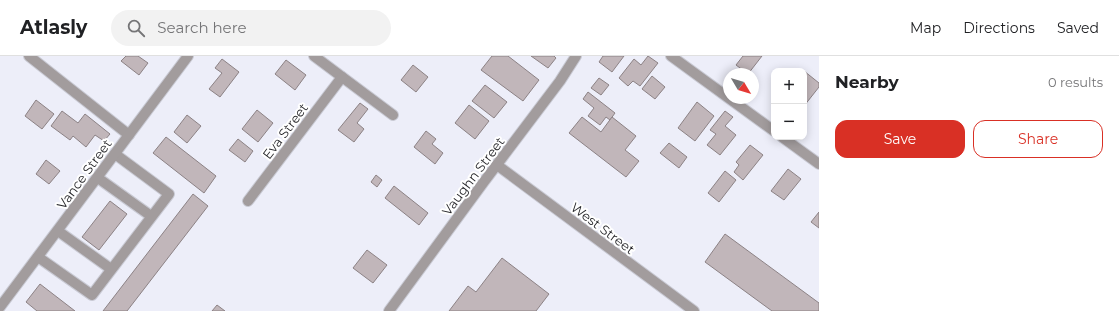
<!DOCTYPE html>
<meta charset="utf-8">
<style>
:root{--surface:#fff;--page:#f2f2f2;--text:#202124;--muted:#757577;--line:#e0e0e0;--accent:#d93025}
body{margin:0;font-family:Montserrat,sans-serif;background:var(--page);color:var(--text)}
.controls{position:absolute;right:12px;top:12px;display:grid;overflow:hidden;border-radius:8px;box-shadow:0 2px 10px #0003}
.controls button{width:36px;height:36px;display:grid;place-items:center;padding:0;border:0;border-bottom:1px solid var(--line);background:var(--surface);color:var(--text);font:20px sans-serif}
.compass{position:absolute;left:723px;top:12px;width:36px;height:36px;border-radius:50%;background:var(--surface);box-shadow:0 2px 10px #0003;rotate:128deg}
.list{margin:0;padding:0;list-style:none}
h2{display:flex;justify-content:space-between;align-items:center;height:52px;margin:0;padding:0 16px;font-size:17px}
h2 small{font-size:13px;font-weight:400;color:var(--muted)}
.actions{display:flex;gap:8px;padding:12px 16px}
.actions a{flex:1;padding:9px 0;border:1px solid var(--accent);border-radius:12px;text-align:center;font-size:14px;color:var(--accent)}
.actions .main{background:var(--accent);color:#fff}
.icon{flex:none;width:22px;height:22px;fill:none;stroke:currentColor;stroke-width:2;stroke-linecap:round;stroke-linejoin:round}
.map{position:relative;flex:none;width:819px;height:255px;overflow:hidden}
header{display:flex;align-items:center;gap:24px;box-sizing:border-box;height:56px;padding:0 20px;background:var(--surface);border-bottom:1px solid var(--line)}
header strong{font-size:19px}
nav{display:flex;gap:22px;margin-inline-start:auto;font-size:14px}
.search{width:280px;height:36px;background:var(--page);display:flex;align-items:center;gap:10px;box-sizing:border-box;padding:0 14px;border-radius:22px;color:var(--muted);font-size:15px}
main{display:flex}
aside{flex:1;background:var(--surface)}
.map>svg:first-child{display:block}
</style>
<header>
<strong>Atlasly</strong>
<div class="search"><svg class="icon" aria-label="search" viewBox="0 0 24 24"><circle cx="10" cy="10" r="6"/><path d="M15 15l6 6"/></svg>Search here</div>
<nav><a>Map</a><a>Directions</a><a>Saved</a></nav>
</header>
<main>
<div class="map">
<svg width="819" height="255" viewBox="0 0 819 255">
<rect width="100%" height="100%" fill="#edeef9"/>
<g fill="#c1b6ba" stroke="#8c8285">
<path d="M126,0h12l10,7 -9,12 -18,-14z"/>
<path d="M492,0h16l31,24 -16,21 -42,-31z"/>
<path d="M531,0h23l2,2 -8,10z"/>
<path d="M603,0h21l-12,16 -13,-10z"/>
<path d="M648,0l10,7 -18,23 -7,-5 -5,5 -9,-8 15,-19 7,6z"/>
<path d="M743,0h19l-14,18 -12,-9z"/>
<path d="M222,3l17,13 -19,25 -11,-8 13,-16 -7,-5z"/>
<path d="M286,4l20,15 -11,15 -20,-16z"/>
<path d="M413,9l15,12 -12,15 -15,-12z"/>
<path d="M804,15l15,12v4l-15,19z"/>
<path d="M652,20l13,11 -10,12 -13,-10z"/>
<path d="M599,22l10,7 -8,10 -10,-7z"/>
<path d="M485,29l22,17 -13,16 -22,-17z"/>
<path d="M588,36l27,21 -5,7 -4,-3 -6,8 -12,-9 6,-8 -11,-9z"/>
<path d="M36,44l18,14 -12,15 -17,-13z"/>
<path d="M697,46l17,14 -19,25 -17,-13z"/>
<path d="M360,47l8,6 -11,14 7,6 -10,13 -16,-12z"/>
<path d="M469,49l20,16 -14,18 -20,-16z"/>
<path d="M257,54l16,13 -15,19 -16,-13z"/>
<path d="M62,55l16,12 7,-9 25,20 -6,7 -9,-6 -9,12 -13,-11 -3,4 -19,-14z"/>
<path d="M725,55l8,6 -8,9 11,9 -16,20 -13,-10 9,-11 -6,-4z"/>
<path d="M187,59l14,11 -14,17 -13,-11z"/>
<path d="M582,61l19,15 11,-15 24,19 -11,14 14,11 -13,16 -57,-44z"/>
<path d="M426,75l10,8 -4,5 11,9 -8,11 -21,-17z"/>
<path d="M166,81l50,39 -12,17 -51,-40z"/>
<path d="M238,83l15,12 -8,11 -16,-12z"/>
<path d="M669,87l18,14 -8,11 -19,-15z"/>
<path d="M750,89l13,10 -20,25 -9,-8 5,-7 -3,-3z"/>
<path d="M46,104l14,11 -11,13 -13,-10z"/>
<path d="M788,113l13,10 -17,21 -13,-9z"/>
<path d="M725,115l11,9 -17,22 -11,-9z"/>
<path d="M376,119l6,5 -5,7 -6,-5z"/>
<path d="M394,130l34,27 -9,12 -34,-27z"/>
<path d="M193,138l15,12 -81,105h-24z"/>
<path d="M110,145l17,13 -28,36 -17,-13z"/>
<path d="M819,156v16l-8,-6z"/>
<path d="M725,178l94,69v8h-47l-67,-49z"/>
<path d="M367,194l20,15 -14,18 -20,-15z"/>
<path d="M502,202l47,36 -13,17h-87l19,-25 8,6z"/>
<path d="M40,228l35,27h-38l-11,-9z"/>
<path d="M217,249l8,6h-13z"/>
</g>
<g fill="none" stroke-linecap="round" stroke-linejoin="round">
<defs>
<g id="minor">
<path d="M29,0l100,79"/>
<path d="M314,0l79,59"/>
<path d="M671,0l103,75"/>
<path d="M782,81l37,27"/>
<path d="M497,109l197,146"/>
<path d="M98,122l53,38"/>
<path d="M248,145l94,-124"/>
<path d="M58,175l53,38"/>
<path d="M38,201l54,38 77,-101 -54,-40"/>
<path d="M0,251l188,-251"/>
<path d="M389,255l94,-128 77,-102 16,-25"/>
</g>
</defs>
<use href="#minor" stroke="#c9cad4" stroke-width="12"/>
<use href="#minor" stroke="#a29c9d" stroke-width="10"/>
</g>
<g text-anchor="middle" stroke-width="4" stroke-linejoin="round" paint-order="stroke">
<g font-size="13" fill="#26262a" stroke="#fff">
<text transform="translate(285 75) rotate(-53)" y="5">Eva Street</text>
<text transform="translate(84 118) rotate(-54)" y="5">Vance Street</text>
<text transform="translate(473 120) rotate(-53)" y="5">Vaughn Street</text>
<text transform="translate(603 172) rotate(37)" y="5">West Street</text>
</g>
</g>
</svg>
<div class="controls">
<button>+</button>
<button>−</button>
</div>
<svg class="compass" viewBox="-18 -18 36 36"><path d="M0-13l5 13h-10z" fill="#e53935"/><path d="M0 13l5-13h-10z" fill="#757577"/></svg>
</div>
<aside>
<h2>Nearby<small>0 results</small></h2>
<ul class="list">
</ul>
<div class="actions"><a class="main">Save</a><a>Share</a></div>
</aside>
</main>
